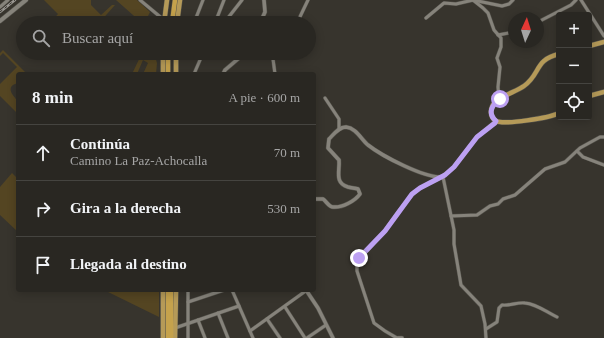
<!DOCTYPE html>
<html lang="es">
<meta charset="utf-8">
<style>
:root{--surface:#292722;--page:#35332f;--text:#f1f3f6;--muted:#a5a5a5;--line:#454440}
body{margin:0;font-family:"Times New Roman",serif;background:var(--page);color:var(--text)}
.controls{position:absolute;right:12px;top:12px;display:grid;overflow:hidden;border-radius:4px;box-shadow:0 2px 10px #0003}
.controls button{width:36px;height:36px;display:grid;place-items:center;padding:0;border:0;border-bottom:1px solid var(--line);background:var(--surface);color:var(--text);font:20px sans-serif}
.compass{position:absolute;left:508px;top:12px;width:36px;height:36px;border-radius:50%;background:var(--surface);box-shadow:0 2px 10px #0003;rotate:4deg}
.stop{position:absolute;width:12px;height:12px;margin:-9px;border:3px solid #bca0f2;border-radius:50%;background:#fff}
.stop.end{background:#bca0f2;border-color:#fff;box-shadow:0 1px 4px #0008}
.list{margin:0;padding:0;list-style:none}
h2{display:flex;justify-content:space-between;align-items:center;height:52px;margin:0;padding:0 16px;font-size:17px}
h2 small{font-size:13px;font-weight:400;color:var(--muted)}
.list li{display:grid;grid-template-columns:26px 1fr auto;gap:12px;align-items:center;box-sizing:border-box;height:56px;padding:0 16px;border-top:1px solid var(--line)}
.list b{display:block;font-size:15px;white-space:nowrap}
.list p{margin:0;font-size:13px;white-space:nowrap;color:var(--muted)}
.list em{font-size:13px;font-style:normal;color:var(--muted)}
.icon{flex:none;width:22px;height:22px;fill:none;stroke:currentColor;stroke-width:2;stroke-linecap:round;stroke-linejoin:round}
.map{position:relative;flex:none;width:604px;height:338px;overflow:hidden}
.search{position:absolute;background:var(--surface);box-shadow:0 2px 10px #0003;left:16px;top:16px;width:300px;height:44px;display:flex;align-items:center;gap:10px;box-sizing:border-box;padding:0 14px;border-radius:22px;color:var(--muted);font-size:15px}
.panel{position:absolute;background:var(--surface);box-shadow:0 2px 10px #0003;left:16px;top:72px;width:300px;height:220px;border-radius:4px}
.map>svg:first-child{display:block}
</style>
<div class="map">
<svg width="604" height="338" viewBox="0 0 604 338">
<rect width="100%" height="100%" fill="#37342d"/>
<g fill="#544522">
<path d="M44,0h47v5l10,10 11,-10h3l-16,18h-49l8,-9z"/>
<path d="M116,0h21l13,12 -4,8 4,3h-8z"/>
<path d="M3,50l24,24h-9v9c-13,3 -6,12 0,18v13l-18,-18v-12l17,-17 -14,-14 -3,3v-3z"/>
<path d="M142,53h12l3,10 -1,11h-13l5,-11 -5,-3 -6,14h-5z"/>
<path d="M12,173l6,6v53l-18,-17v-28z"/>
<path d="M104,290h55v27z"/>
</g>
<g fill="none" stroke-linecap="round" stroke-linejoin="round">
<defs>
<g id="minor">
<path d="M140,0l24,20"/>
<path d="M473,0l10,8 5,5 6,17 7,8v9l-4,11 3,9 -2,20 1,12"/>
<path d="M581,0l23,36"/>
<path d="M0,7l8,-7"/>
<path d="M426,18l18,-15 12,1 17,-4 29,6 7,-2 4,-4"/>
<path d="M538,22l33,-17 5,-5"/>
<path d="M194,23l9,-23"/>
<path d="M215,23l9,-23"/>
<path d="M224,23l18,-23"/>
<path d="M297,23l11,-23"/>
<path d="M498,35l16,-3"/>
<path d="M194,74l9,-21"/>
<path d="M275,74l-2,-15 3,-6"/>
<path d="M325,98l14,21v10"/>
<path d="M577,151l6,6 21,8"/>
<path d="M443,177l11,53v14l7,41 20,21 4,18 1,14"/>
<path d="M451,216l26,-1 13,-9 8,-2 5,-5 12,-4 30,-26 20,-7 15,-14 20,-11h4"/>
<path d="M188,290v48"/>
<path d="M232,290l21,48"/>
<path d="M188,302l36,-12"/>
<path d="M285,307l20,31"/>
<path d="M218,313l10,25"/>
<path d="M267,319l13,19"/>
<path d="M198,320l7,18"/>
<path d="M175,328l64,-22"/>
<path d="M486,329l11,-7 2,-14 3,-3c8,1 15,-3 23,-2 12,1 21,9 32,14"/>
<path d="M250,331l57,-41"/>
<path d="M307,338l19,-13"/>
<path d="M397,338l-12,-7 -11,-8 -17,-52v-9l28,-31 13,-19 14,-17 8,-7 23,-11"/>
</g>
<g id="tertiary">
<path d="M260,23l5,-11 -1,-12"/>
<path d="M223,74l2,-4 20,-17"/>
<path d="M314,199h9c3,2 6,8 10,8 9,1 22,-6 27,-13l-2,-5c-3,-1 -6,-1 -10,-2 -14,-4 -8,-16 -9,-27l-11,-12 1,-9c5,-5 10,-12 17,-12 10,1 15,12 22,18 14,11 56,33 74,32l12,-10 23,-30 19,-16"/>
<path d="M306,290l12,18 15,30"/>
<path d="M398,338h4"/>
</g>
<path id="secondary" d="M0,21l26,-21"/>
<g id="primary">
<path d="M164,23l3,-23"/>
<path d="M177,23l3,-23"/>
<path d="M589,46l15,-4"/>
<path d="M559,54c-25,6 -18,20 -35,32 -8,6 -30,12 -32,21 -2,5 -1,11 4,14 8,4 54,-3 63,-8"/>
<path d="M163,74v-21"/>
<path d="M176,74v-21"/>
<path d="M589,96l15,-4"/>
<path d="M163,290v48"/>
<path d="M175,338l1,-48"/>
</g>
<g id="trunk">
<path d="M172,23l3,-23"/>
<path d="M168,74v-21"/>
<path d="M168,290v48"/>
<path d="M171,290v48"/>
</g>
</defs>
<use href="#minor" stroke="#55534c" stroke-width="4"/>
<use href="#tertiary" stroke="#55534c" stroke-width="4.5"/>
<use href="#secondary" stroke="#55534c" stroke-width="5"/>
<use href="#primary" stroke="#55534c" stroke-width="5.5"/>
<use href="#trunk" stroke="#55534c" stroke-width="5.5"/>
<use href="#minor" stroke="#86837b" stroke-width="3"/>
<use href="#tertiary" stroke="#86837b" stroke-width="3.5"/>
<use href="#secondary" stroke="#86837b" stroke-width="4"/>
<use href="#primary" stroke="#b59a58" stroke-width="4.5"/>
<use href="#trunk" stroke="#c5a24c" stroke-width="4.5"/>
<defs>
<path id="rail" d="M0,12l15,-12"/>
</defs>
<use href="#rail" stroke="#9a9792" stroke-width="2.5"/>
<use href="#rail" stroke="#37342d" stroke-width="1" stroke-dasharray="3" stroke-linecap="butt"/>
</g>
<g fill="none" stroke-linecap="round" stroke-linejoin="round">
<path stroke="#bca0f2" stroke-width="5" d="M359,258l26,-27 27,-37 8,-6 25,-13 9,-8 23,-30 18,-14 1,-2c-9,-8 -4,-16 4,-22"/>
</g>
</svg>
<div class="controls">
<button>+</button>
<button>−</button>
<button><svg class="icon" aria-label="locate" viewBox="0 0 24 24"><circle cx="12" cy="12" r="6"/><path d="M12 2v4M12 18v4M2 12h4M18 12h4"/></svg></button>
</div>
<svg class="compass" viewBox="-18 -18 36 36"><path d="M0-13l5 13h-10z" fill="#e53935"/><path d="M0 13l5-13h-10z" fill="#a5a5a5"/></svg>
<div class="stop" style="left:500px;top:99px"></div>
<div class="stop end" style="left:359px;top:258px"></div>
<div class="search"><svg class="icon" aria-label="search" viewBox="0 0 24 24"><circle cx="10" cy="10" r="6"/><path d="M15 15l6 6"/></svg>Buscar aquí</div>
<section class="panel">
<h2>8 min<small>A pie · 600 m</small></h2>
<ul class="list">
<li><svg class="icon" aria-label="ahead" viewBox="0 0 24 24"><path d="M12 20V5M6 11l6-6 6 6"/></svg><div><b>Continúa</b><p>Camino La Paz-Achocalla</p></div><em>70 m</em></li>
<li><svg class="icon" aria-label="right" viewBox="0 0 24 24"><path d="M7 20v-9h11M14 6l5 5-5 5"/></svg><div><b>Gira a la derecha</b></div><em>530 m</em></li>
<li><svg class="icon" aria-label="arrive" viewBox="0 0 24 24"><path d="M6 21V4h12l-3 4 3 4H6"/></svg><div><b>Llegada al destino</b></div></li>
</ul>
</section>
</div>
